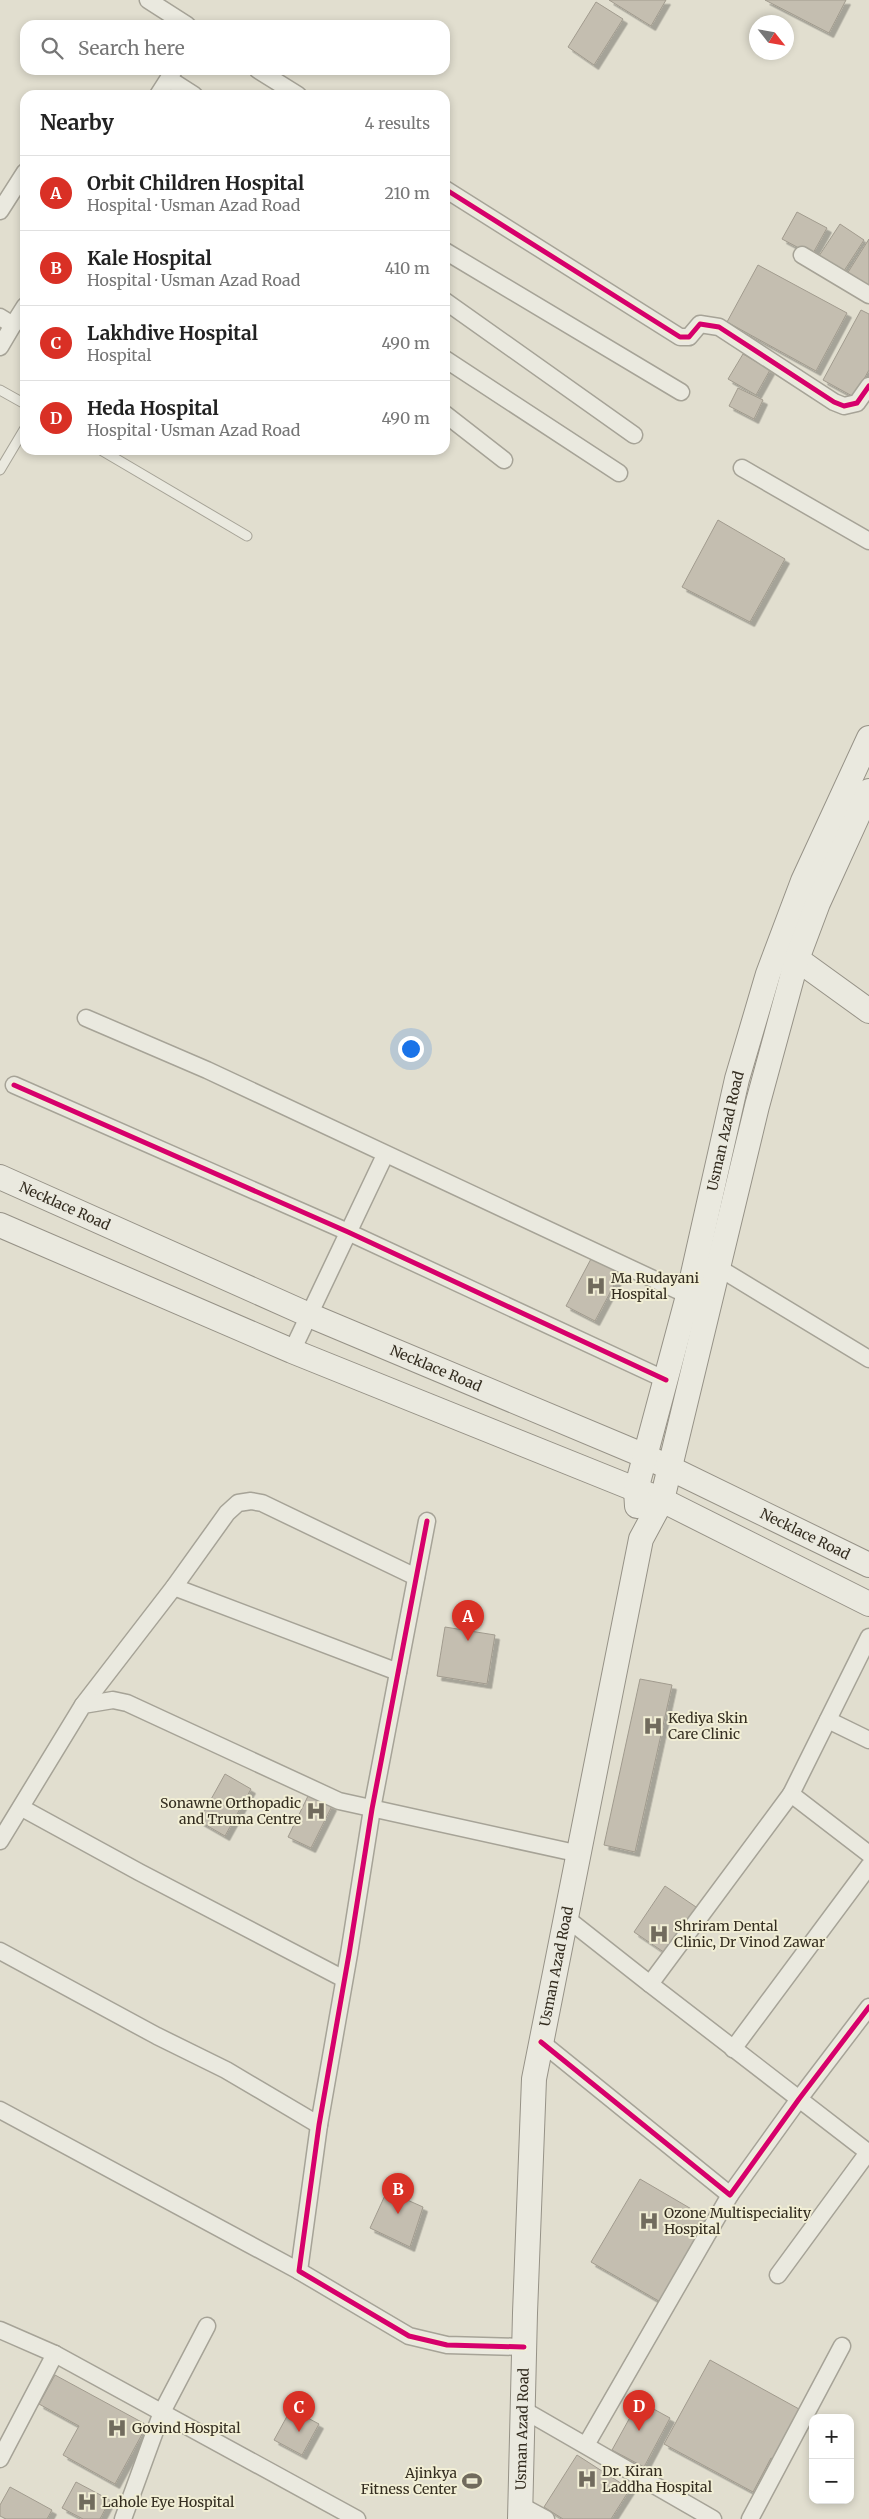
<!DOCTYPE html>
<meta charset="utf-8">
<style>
:root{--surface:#fff;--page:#f6f6f6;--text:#222;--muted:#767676;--line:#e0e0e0;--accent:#d93025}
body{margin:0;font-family:Merriweather,serif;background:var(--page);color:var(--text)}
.controls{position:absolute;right:15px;bottom:15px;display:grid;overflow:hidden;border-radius:10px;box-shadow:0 2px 8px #0003}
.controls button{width:45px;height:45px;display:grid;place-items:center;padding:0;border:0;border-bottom:1px solid var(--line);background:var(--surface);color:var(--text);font:25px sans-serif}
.compass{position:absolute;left:749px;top:15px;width:45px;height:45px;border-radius:50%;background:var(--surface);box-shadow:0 2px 8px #0003;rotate:121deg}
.you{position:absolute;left:410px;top:1048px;width:18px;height:18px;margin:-12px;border:4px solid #fff;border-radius:50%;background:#1a73e8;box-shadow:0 0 0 8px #1a73e833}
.badge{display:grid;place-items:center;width:32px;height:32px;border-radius:50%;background:var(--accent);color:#fff;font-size:16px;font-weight:700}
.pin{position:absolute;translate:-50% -41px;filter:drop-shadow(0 1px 2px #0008)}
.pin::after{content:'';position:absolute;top:26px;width:18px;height:15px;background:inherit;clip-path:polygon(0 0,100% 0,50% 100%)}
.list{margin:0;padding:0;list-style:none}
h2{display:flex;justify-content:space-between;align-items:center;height:65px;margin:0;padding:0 20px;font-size:21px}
h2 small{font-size:16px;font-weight:400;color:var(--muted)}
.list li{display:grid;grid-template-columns:32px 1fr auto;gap:15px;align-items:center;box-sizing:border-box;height:75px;padding:0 20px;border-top:1px solid var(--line)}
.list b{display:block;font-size:19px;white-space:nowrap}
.list p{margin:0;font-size:16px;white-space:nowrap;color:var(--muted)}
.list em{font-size:16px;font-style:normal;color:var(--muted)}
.icon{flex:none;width:28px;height:28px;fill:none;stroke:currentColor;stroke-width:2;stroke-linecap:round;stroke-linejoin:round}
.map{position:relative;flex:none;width:869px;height:2519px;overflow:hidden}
.search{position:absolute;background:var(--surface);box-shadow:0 2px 8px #0003;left:20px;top:20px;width:430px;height:55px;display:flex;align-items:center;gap:12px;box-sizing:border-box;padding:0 18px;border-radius:15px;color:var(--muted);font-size:19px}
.panel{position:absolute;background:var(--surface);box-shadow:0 2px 8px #0003;left:20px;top:90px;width:430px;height:365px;border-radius:15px}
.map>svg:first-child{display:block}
</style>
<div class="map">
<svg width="869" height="2519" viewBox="0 0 869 2519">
<defs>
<filter id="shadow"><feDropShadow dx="4.5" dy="4.5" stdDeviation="0" flood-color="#0004"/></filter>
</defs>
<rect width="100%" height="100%" fill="#e1decf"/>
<g fill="#c4beb0" stroke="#a19b8e" filter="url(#shadow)">
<path d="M609,0h57l-15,26z"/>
<path d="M765,0h81l-17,33z"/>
<path d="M596,2l27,17 -29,46 -26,-18z"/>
<path d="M797,212l30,16 -15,27 -30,-16z"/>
<path d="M840,224l24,16 -22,34 -25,-15z"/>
<path d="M869,239v53l-24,-15z"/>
<path d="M758,265l89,48 -31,58 -89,-49z"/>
<path d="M861,310l8,4v56l-15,27 -31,-17z"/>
<path d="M743,354l27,16 -14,25 -28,-16z"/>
<path d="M738,388l25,12 -9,19 -25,-13z"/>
<path d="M718,520l67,39 -35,63 -68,-35z"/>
<path d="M592,1257l29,15 -26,49 -29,-15z"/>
<path d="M445,1627l50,8 -8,49 -50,-8z"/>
<path d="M640,1679l32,6 -37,167 -31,-7z"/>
<path d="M225,1774l26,15 -26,47 -26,-15z"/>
<path d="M309,1794l23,12 -21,42 -23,-11z"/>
<path d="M665,1886l34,23 -31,46 -34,-23z"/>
<path d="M640,2179l72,42 -48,83 -73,-42z"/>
<path d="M387,2191l36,16 -13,40 -40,-19z"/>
<path d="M710,2360l89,49 -14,26 3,2 -13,23 -4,-2 -18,34 -89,-48z"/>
<path d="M55,2375l92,50 -32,59 -52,-29 16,-29 -40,-22z"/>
<path d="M639,2401l31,17 -26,49 -32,-17z"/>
<path d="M291,2409l28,15 -17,31 -28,-15z"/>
<path d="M577,2455l53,34 -19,30h-48l-19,-12z"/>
<path d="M76,2482l34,18 -10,19h-17l-21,-11z"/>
<path d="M10,2487l42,23 -5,9h-41l-6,-3v-11z"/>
</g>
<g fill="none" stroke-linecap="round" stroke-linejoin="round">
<defs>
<g id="lane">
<path d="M0,390l25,14"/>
<path d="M101,450l146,86"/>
<path d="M0,470l25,-42"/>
</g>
<g id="street">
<path d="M148,0l39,25"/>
<path d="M258,70l40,25"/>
<path d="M169,79l25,16"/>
<path d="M158,95l16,-25"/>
<path d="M445,189l235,148h9l11,-13 19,3 115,75 10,4 13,-3 12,-17"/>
<path d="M0,211l25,-39"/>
<path d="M445,251l236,141"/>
<path d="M802,255l67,40"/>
<path d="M445,301l189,134"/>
<path d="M0,317l13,8 -13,22"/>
<path d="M13,325l12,-19"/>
<path d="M445,359l174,114"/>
<path d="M445,414l59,46"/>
<path d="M742,468l127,73"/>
<path d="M86,1018l121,52 489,229"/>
<path d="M14,1085l334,147 318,148"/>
<path d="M719,1268l150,91"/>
<path d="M292,1351l93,-196"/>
<path d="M427,1521l-55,288 -23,145 -30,171 -20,146 110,65 38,9 77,2"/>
<path d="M174,1587l224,85"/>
<path d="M869,1637l-78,157 78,60"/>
<path d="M83,1705l91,-118 53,-74 11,-10 13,-2 11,2 154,74"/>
<path d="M828,1720l41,20"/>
<path d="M22,1808l117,64 205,107"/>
<path d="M0,1841l83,-136 30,-5 14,3 212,98 241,53"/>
<path d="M565,1917l85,67 141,-190"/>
<path d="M0,1951l157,85 69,34 93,55"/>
<path d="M650,1984l219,169"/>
<path d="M541,2042l189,153 69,-96 70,-92"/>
<path d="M733,2049l136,-183"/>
<path d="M0,2110l299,161"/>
<path d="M778,2275l91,-124"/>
<path d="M0,2330l55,24 302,165"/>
<path d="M522,2409l191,110"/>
<path d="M586,2445l144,-250"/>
<path d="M0,2459l55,-105"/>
<path d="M520,2505l26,14"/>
<path d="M123,2519l39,-107 45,-86"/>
<path d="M750,2519l92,-173"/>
</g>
<g id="secondary">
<path d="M797,959l72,52"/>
<path id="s1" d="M0,1177l309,138 336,141 224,109"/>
<path d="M0,1225l292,126 370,149 207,104"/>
<path id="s2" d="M637,1506l-1,-16 52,-194 49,-217 31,-105 35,-93 66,-143"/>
<path id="s3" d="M520,2519l5,-206 9,-234 107,-540 21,-39 95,-394 40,-147 21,-56 51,-112"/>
</g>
</defs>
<use href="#lane" stroke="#a6a397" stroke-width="11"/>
<use href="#street" stroke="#a6a397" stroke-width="19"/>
<use href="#secondary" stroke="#969287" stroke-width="26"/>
<use href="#lane" stroke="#eae9df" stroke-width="9"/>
<use href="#street" stroke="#eae9df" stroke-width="16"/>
<use href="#secondary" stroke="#eae9df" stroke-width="24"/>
<defs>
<g id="cycleway">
<path d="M445,189l235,148h9l11,-13 19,3 115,75 10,4 13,-3 12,-17"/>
<path d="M14,1085l334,147 318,148"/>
<path d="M427,1521l-55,288 -23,145 -30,171 -20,146 110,65 38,9 77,2"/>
<path d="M541,2042l189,153 69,-96 70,-92"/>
</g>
</defs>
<use href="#cycleway" stroke="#f1eed5" stroke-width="8"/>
<use href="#cycleway" stroke="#d6006c" stroke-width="5"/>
</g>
<defs>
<symbol id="hospital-bare" viewBox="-9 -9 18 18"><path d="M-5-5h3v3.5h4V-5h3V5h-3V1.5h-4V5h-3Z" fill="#716b5d" stroke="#f1eed5" stroke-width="2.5" paint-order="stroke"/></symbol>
<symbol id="stadium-bare" viewBox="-9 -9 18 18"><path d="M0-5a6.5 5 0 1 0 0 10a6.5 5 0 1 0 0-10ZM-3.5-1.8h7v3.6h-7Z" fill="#716b5d" stroke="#f1eed5" stroke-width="2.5" paint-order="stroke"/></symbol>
</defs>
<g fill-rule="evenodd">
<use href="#hospital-bare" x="582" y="1272" width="28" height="28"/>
<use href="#hospital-bare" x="639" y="1712" width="28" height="28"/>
<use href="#hospital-bare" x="302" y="1797" width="28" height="28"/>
<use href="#hospital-bare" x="645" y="1920" width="28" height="28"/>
<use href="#hospital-bare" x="635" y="2207" width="28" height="28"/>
<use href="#hospital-bare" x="103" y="2414" width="28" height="28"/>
<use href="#hospital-bare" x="573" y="2465" width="28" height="28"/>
<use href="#stadium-bare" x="458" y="2467" width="28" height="28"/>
<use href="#hospital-bare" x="73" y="2488" width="28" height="28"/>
</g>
<g text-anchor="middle" stroke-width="4" stroke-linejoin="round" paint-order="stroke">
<g font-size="14" fill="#342d20" stroke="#f1eed5">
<text dy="5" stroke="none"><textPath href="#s2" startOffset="386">Usman Azad Road</textPath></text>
<text dy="5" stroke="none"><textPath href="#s1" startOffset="71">Necklace Road</textPath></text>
<text dy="5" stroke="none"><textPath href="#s1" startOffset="476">Necklace Road</textPath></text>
<text dy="5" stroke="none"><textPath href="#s1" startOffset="881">Necklace Road</textPath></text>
<text dy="5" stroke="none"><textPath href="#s3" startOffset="555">Usman Azad Road</textPath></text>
<text dy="5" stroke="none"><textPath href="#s3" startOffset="90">Usman Azad Road</textPath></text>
</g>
<g font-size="14" fill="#342d20" stroke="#f1eed5" text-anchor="start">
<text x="611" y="1283">Ma Rudayani<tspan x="611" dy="16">Hospital</tspan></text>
<text x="668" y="1723">Kediya Skin<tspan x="668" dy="16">Care Clinic</tspan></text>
<text x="301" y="1808" text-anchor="end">Sonawne Orthopadic<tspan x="301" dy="16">and Truma Centre</tspan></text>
<text x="674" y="1931">Shriram Dental<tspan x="674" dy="16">Clinic, Dr Vinod Zawar</tspan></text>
<text x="664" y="2218">Ozone Multispeciality<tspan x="664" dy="16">Hospital</tspan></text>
<text x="132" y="2433">Govind Hospital</text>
<text x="602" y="2476">Dr. Kiran<tspan x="602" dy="16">Laddha Hospital</tspan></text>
<text x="457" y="2478" text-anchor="end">Ajinkya<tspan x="457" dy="16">Fitness Center</tspan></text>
<text x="102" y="2507">Lahole Eye Hospital</text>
</g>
</g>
</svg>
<div class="controls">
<button>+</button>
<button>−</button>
</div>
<svg class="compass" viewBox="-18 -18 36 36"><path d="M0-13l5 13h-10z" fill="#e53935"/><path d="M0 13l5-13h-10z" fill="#767676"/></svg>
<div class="you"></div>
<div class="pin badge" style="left:468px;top:1641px">A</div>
<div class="pin badge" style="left:398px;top:2214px">B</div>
<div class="pin badge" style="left:299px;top:2432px">C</div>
<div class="pin badge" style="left:639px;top:2431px">D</div>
<div class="search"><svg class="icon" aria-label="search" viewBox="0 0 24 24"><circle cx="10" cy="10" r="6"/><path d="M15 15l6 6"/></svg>Search here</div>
<section class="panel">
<h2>Nearby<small>4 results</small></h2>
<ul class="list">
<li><span class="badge">A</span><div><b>Orbit Children Hospital</b><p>Hospital · Usman Azad Road</p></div><em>210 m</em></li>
<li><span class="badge">B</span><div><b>Kale Hospital</b><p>Hospital · Usman Azad Road</p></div><em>410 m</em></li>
<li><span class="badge">C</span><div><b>Lakhdive Hospital</b><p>Hospital</p></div><em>490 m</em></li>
<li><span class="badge">D</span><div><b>Heda Hospital</b><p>Hospital · Usman Azad Road</p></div><em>490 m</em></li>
</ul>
</section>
</div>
